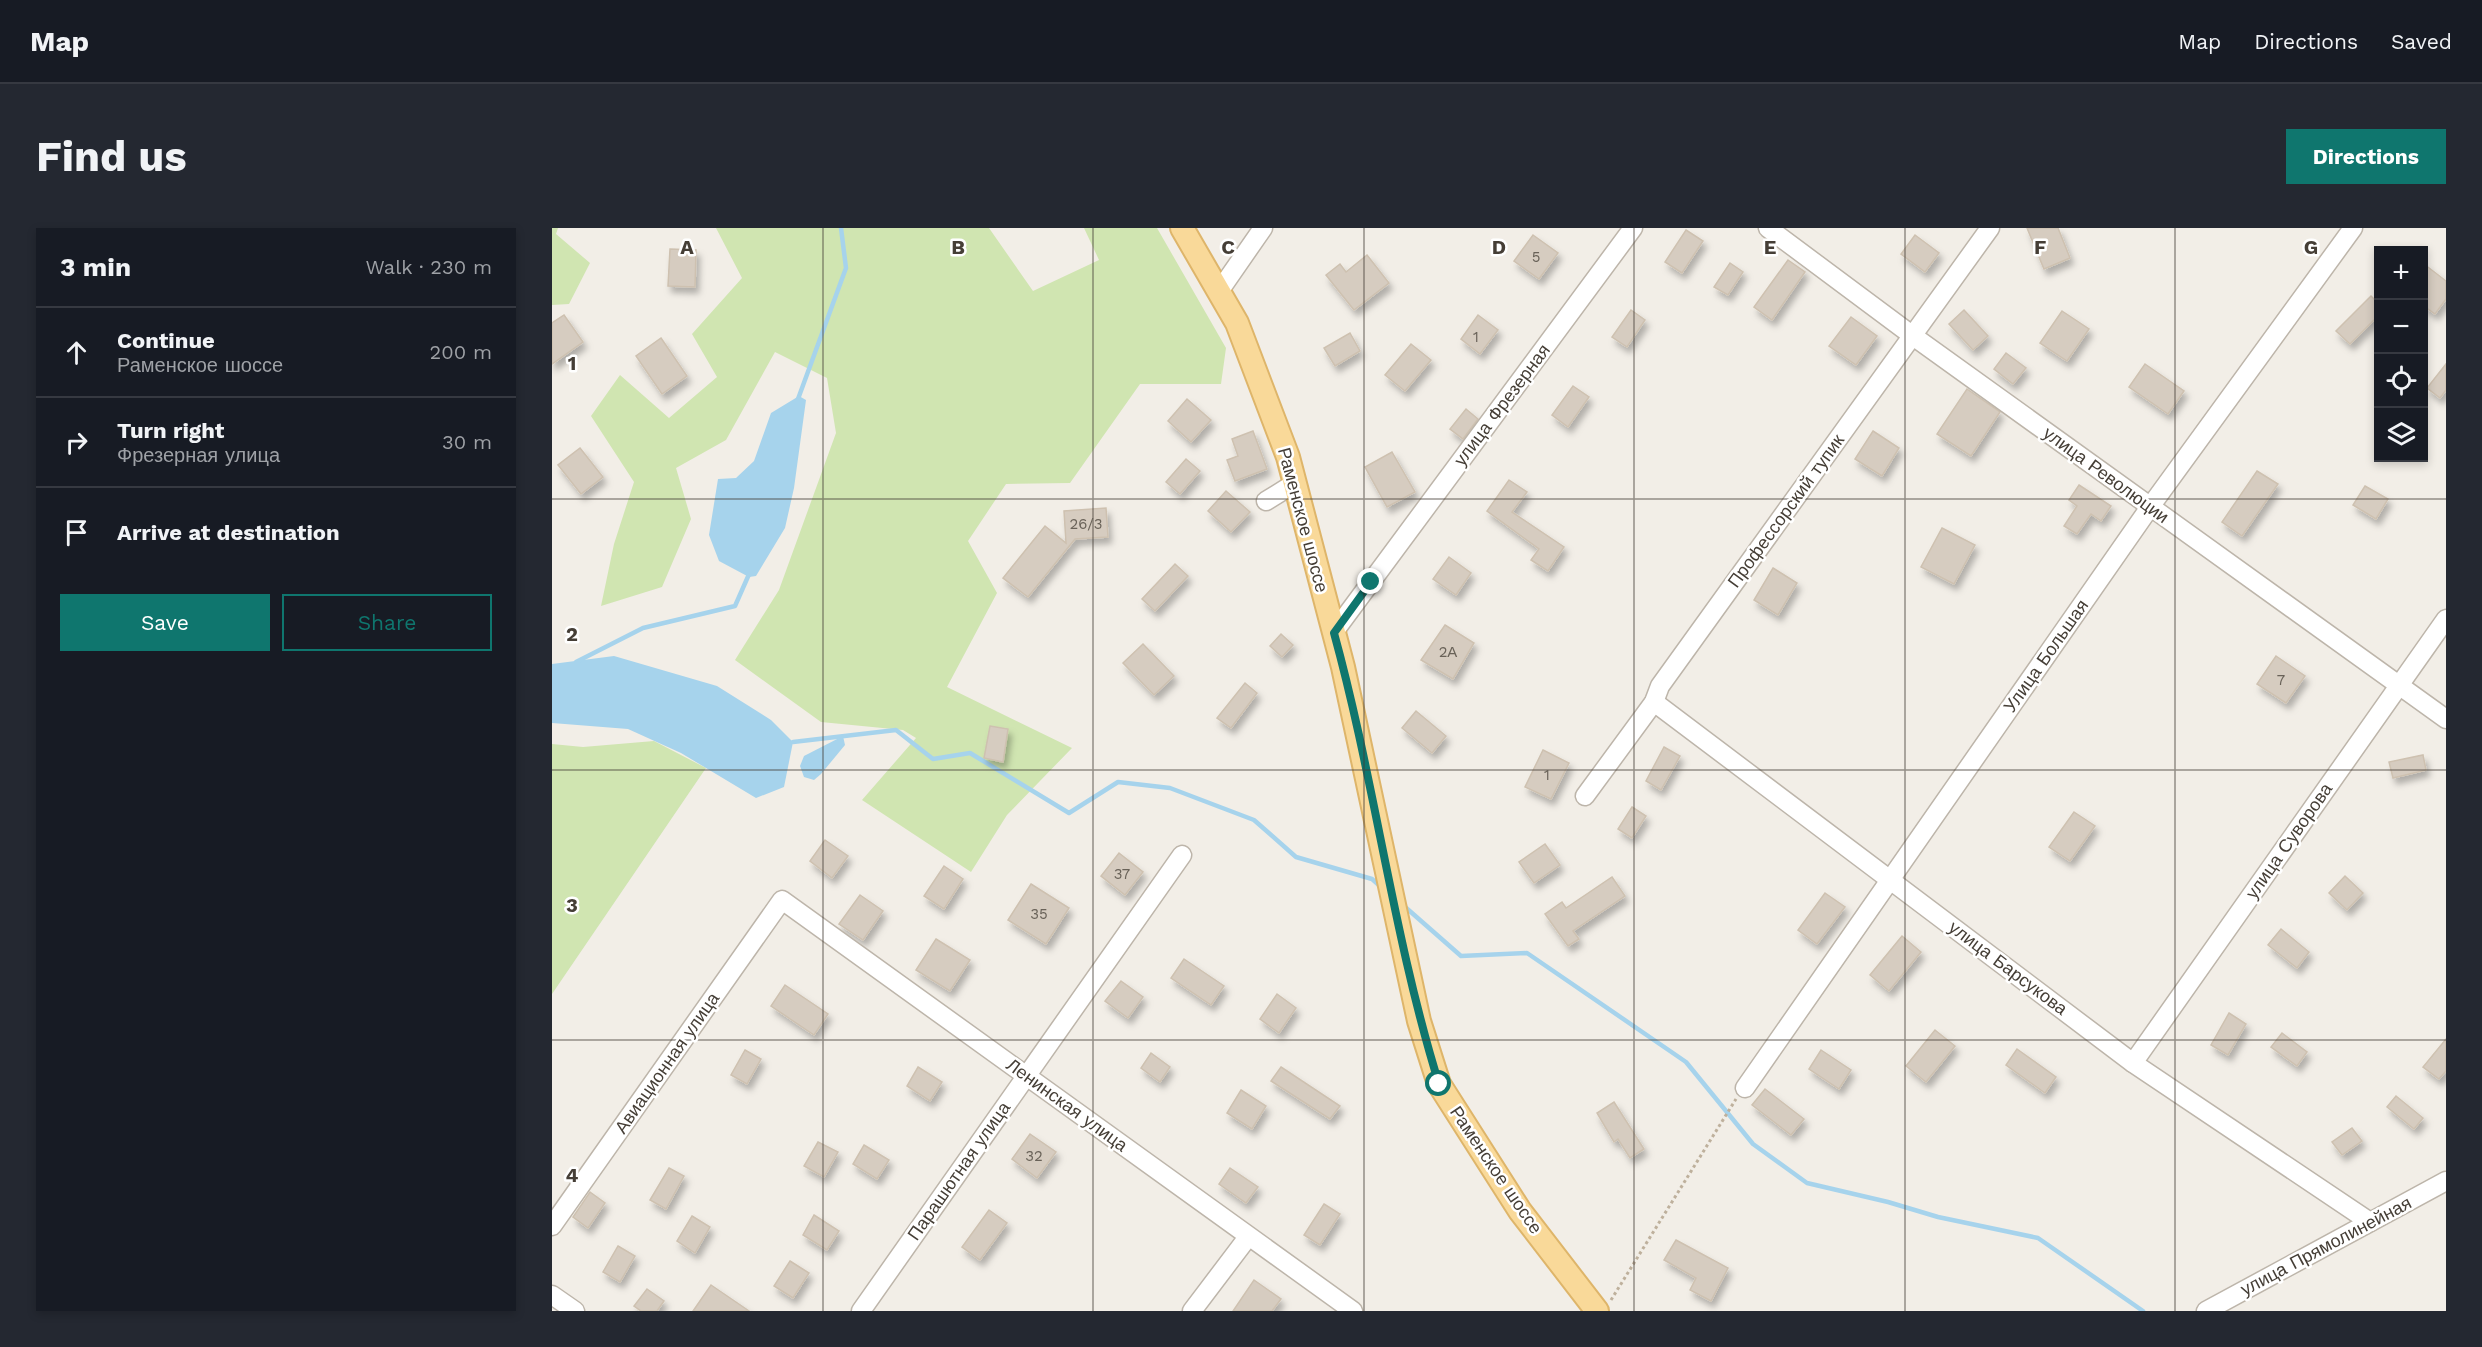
<!DOCTYPE html>
<meta charset="utf-8">
<style>
:root{--surface:#171b24;--page:#242831;--text:#f1f3f6;--muted:#9ea1a6;--line:#363941;--accent:#0f766e}
body{margin:0;font-family:"Work Sans",sans-serif;background:var(--page);color:var(--text)}
.controls{position:absolute;right:18px;top:18px;display:grid;overflow:hidden;border-radius:0px;box-shadow:0 3px 9px #0003}
.controls button{width:54px;height:54px;display:grid;place-items:center;padding:0;border:0;border-bottom:2px solid var(--line);background:var(--surface);color:var(--text);font:30px sans-serif}
.stop{position:absolute;width:18px;height:18px;margin:-14px;border:4px solid #0f766e;border-radius:50%;background:#fff}
.stop.end{background:#0f766e;border-color:#fff;box-shadow:0 2px 6px #0008}
.list{margin:0;padding:0;list-style:none}
h2{display:flex;justify-content:space-between;align-items:center;height:78px;margin:0;padding:0 24px;font-size:26px}
h2 small{font-size:20px;font-weight:400;color:var(--muted)}
.list li{display:grid;grid-template-columns:39px 1fr auto;gap:18px;align-items:center;box-sizing:border-box;height:90px;padding:0 24px;border-top:2px solid var(--line)}
.list b{display:block;font-size:22px;white-space:nowrap}
.list p{margin:0;font-size:20px;white-space:nowrap;color:var(--muted)}
.list em{font-size:20px;font-style:normal;color:var(--muted)}
.actions{display:flex;gap:12px;padding:18px 24px}
.actions a{flex:1;padding:14px 0;border:2px solid var(--accent);border-radius:0px;text-align:center;font-size:21px;color:var(--accent)}
.actions .main{background:var(--accent);color:#fff}
.icon{flex:none;width:33px;height:33px;fill:none;stroke:currentColor;stroke-width:2;stroke-linecap:round;stroke-linejoin:round}
.map{position:relative;flex:none;width:1894px;height:1083px;overflow:hidden;border-radius:0px}
header{display:flex;align-items:center;gap:36px;box-sizing:border-box;height:84px;padding:0 30px;background:var(--surface);border-bottom:2px solid var(--line)}
header strong{font-size:28px}
nav{display:flex;gap:33px;margin-inline-start:auto;font-size:21px}
.intro{display:flex;align-items:center;justify-content:space-between;box-sizing:border-box;height:144px;padding:0 36px}
h1{margin:0;font-size:42px}
.button{padding:15px 27px;border-radius:0px;background:var(--accent);color:#fff;font-size:21px;font-weight:700}
main{display:flex;gap:36px;padding:0 36px}
aside{flex:1;background:var(--surface);border-radius:0px;box-shadow:0 3px 9px #0003}
.map>svg:first-child{display:block}
</style>
<header>
<strong>Map</strong>
<nav><a>Map</a><a>Directions</a><a>Saved</a></nav>
</header>
<div class="intro"><h1>Find us</h1><a class="button">Directions</a></div>
<main>
<aside>
<h2>3 min<small>Walk · 230 m</small></h2>
<ul class="list">
<li><svg class="icon" aria-label="ahead" viewBox="0 0 24 24"><path d="M12 20V5M6 11l6-6 6 6"/></svg><div><b>Continue</b><p>Раменское шоссе</p></div><em>200 m</em></li>
<li><svg class="icon" aria-label="right" viewBox="0 0 24 24"><path d="M7 20v-9h11M14 6l5 5-5 5"/></svg><div><b>Turn right</b><p>Фрезерная улица</p></div><em>30 m</em></li>
<li><svg class="icon" aria-label="arrive" viewBox="0 0 24 24"><path d="M6 21V4h12l-3 4 3 4H6"/></svg><div><b>Arrive at destination</b></div></li>
</ul>
<div class="actions"><a class="main">Save</a><a>Share</a></div>
</aside>
<div class="map">
<svg width="1894" height="1083" viewBox="0 0 1894 1083">
<defs>
<filter id="shadow"><feDropShadow dx="3.5" dy="6" stdDeviation="3" flood-color="#0004"/></filter>
</defs>
<rect width="100%" height="100%" fill="#f2eee7"/>
<g fill="#d0e5b1">
<path d="M0,0h6l-2,6 34,29 -21,41 -17,1z"/>
<path d="M164,0h273l44,63 66,-31 -15,-32h73l69,120 -5,36h-81l-70,99 -64,1 -38,57 29,52 -50,94 125,61 -65,67 -36,57 -109,-72 54,-62 -13,-8 -82,-8 -86,-62 44,-70 57,-157 -9,-55 -52,-26 -49,88 -50,28 15,51 -29,68 -61,19 13,-62 20,-62 -43,-66 29,-41 49,43 48,-41 -25,-43 50,-56z"/>
<path d="M102,513l52,27 -154,226v-250l31,3z"/>
</g>
<g fill="#a6d3ec">
<path d="M247,168l7,4 -12,88 -9,40 -29,48 -7,1 -30,-16 -10,-26 9,-56 18,-1 18,-17 17,-48z"/>
<path d="M62,428l103,30 54,34 22,22 -9,45 -28,11 -75,-45 -53,-24 -76,-6v-59z"/>
<path d="M291,508l2,9 -24,29 -7,6 -10,-3 -4,-11 4,-10z"/>
</g>
<g fill="none" stroke-linecap="round" stroke-linejoin="round">
<g stroke="#a6d3ec" stroke-width="4.5">
<path d="M246,171l48,-131 -5,-40"/>
<path d="M24,434l67,-34 92,-22 15,-34"/>
<path d="M241,514l103,-12 37,29 37,-6 99,60 49,-31 52,6 84,32 42,37 76,22 9,8"/>
<path d="M852,678l57,50 66,-3 159,109 67,82 54,39 81,19 50,15 100,21 105,73"/>
</g>
</g>
<g fill="#d6ccc0" stroke="#cec1b0" stroke-width="1.5" filter="url(#shadow)">
<path d="M1475,0h31l12,30 -26,11z"/>
<path d="M1134,2l17,11 -21,32 -17,-11z"/>
<path d="M981,7l25,18 -19,26 -25,-18z"/>
<path d="M1363,7l24,18 -14,19 -24,-18z"/>
<path d="M118,21l26,1 -1,37 -27,-1z"/>
<path d="M815,27l22,28 -35,27 -28,-35 14,-11 6,8z"/>
<path d="M1236,32l17,12 -33,48 -18,-13z"/>
<path d="M1178,35l13,9 -15,23 -14,-8z"/>
<path d="M1872,36l22,17v18l-11,15 -11,-8z"/>
<path d="M1819,68l8,8v11l-29,29 -14,-13z"/>
<path d="M1079,82l14,10 -18,27 -15,-10z"/>
<path d="M1412,82l24,26 -15,14 -24,-26z"/>
<path d="M1510,83l27,18 -22,32 -27,-18z"/>
<path d="M12,87l19,27 -31,22v-41z"/>
<path d="M926,87l20,15 -18,24 -19,-15z"/>
<path d="M1299,89l26,19 -21,29 -27,-19z"/>
<path d="M798,105l10,18 -25,15 -11,-18z"/>
<path d="M109,110l26,38 -25,18 -26,-38z"/>
<path d="M859,116l20,16 -26,31 -20,-16z"/>
<path d="M1454,125l20,15 -13,16 -19,-15z"/>
<path d="M1593,136l39,27 -16,23 -39,-27z"/>
<path d="M1894,136v26l-6,8 -13,-10z"/>
<path d="M1021,158l16,11 -21,30 -16,-12z"/>
<path d="M1415,161l33,23 -29,44 -34,-22z"/>
<path d="M635,171l24,21 -20,22 -23,-21z"/>
<path d="M914,181l12,10 -15,20 -13,-10z"/>
<path d="M701,203l14,38 -32,12 -8,-21 11,-4 -6,-17z"/>
<path d="M1321,203l26,17 -17,28 -27,-17z"/>
<path d="M28,220l23,29 -22,17 -23,-29z"/>
<path d="M840,224l23,40 -28,15 -22,-40z"/>
<path d="M634,231l14,12 -20,23 -14,-12z"/>
<path d="M1705,243l21,13 -36,52 -20,-14z"/>
<path d="M957,252l18,12 -15,20 52,35 -16,24 -17,-11 8,-11 -52,-38z"/>
<path d="M1527,257l32,21 -10,15 -10,-7 -14,20 -13,-8 13,-20 -8,-6z"/>
<path d="M1813,258l23,13 -12,20 -23,-14z"/>
<path d="M674,263l24,21 -19,20 -23,-21z"/>
<path d="M554,280l2,29 -33,2 -47,58 -25,-19 42,-52 21,17 -2,-32z"/>
<path d="M1390,300l33,17 -21,39 -33,-17z"/>
<path d="M897,329l22,16 -15,22 -23,-16z"/>
<path d="M623,336l13,12 -33,35 -13,-12z"/>
<path d="M1221,340l24,15 -19,32 -24,-15z"/>
<path d="M893,397l29,18 -21,36 -32,-19z"/>
<path d="M729,406l12,11 -11,12 -12,-11z"/>
<path d="M591,416l31,32 -20,19 -31,-32z"/>
<path d="M1724,428l29,20 -19,27 -29,-19z"/>
<path d="M693,455l12,10 -26,35 -14,-10z"/>
<path d="M864,483l30,25 -14,17 -30,-25z"/>
<path d="M438,498l18,3 -5,33 -19,-4z"/>
<path d="M1112,519l16,9 -19,34 -15,-9z"/>
<path d="M991,522l26,13 -18,36 -26,-12z"/>
<path d="M1871,527l3,15 -33,8 -4,-16z"/>
<path d="M1080,579l14,9 -14,22 -14,-9z"/>
<path d="M1522,584l21,14 -25,35 -21,-14z"/>
<path d="M273,612l23,16 -16,22 -22,-17z"/>
<path d="M993,616l15,21 -26,18 -15,-21z"/>
<path d="M567,625l24,19 -18,23 -24,-19z"/>
<path d="M392,638l19,13 -19,30 -20,-13z"/>
<path d="M1793,648l18,17 -16,17 -18,-17z"/>
<path d="M1060,649l13,19 -52,35 6,8 -11,7 -23,-32 17,-12 4,6z"/>
<path d="M479,656l38,24 -23,36 -38,-24z"/>
<path d="M1273,665l20,14 -28,37 -19,-14z"/>
<path d="M308,667l23,16 -20,29 -24,-16z"/>
<path d="M1729,701l28,23 -12,16 -29,-23z"/>
<path d="M1350,708l19,16 -32,39 -19,-16z"/>
<path d="M384,711l34,21 -20,31 -34,-21z"/>
<path d="M632,731l40,27 -13,19 -40,-27z"/>
<path d="M569,753l22,16 -15,21 -23,-17z"/>
<path d="M233,757l43,29 -14,21 -43,-29z"/>
<path d="M725,766l19,14 -17,25 -19,-14z"/>
<path d="M1677,785l17,11 -18,31 -17,-10z"/>
<path d="M1383,802l20,16 -29,36 -20,-16z"/>
<path d="M1730,805l25,19 -10,14 -26,-19z"/>
<path d="M1894,811v32l-7,8 -16,-12z"/>
<path d="M1465,821l39,28 -11,16 -39,-28z"/>
<path d="M193,822l16,9 -14,25 -16,-9z"/>
<path d="M1269,822l30,20 -12,19 -30,-20z"/>
<path d="M599,825l19,14 -10,15 -19,-14z"/>
<path d="M366,839l24,15 -12,19 -23,-15z"/>
<path d="M729,839l59,39 -10,13 -59,-38z"/>
<path d="M1213,861l39,30 -13,16 -39,-30z"/>
<path d="M689,862l25,16 -14,23 -25,-16z"/>
<path d="M1844,868l27,22 -9,11 -27,-22z"/>
<path d="M1062,874l30,47 -14,9 -12,-19 -4,3 -17,-29z"/>
<path d="M1800,900l10,13 -20,14 -10,-13z"/>
<path d="M478,906l26,18 -19,26 -25,-19z"/>
<path d="M266,914l20,10 -14,25 -20,-11z"/>
<path d="M312,917l25,15 -12,19 -24,-15z"/>
<path d="M117,940l15,8 -18,33 -16,-9z"/>
<path d="M678,940l28,19 -12,16 -27,-19z"/>
<path d="M38,964l15,11 -17,25 -15,-11z"/>
<path d="M772,976l16,10 -20,31 -16,-10z"/>
<path d="M437,982l18,13 -27,37 -18,-13z"/>
<path d="M262,987l25,16 -12,19 -24,-15z"/>
<path d="M140,988l18,11 -15,26 -18,-12z"/>
<path d="M1124,1012l52,28 -17,33 -21,-11 6,-12 -32,-18z"/>
<path d="M66,1018l17,10 -15,26 -17,-10z"/>
<path d="M238,1033l19,12 -16,25 -19,-12z"/>
<path d="M702,1052l27,19 -9,12h-39z"/>
<path d="M159,1057l38,26h-56z"/>
<path d="M95,1061l17,12 -7,10h-16l-7,-5z"/>
</g>
<g fill="none" stroke-linecap="round" stroke-linejoin="round">
<defs>
<g id="minor">
<path d="M1216,0l145,108 533,383"/>
<path d="M668,62l43,-62"/>
<path d="M714,273l29,-18"/>
<path d="M782,404l299,-404"/>
<path d="M1102,474l479,361 237,159"/>
<path d="M1033,568l69,-94 6,-16 330,-458"/>
<path d="M1581,835l313,-444"/>
<path d="M1193,860l405,-581 203,-279"/>
<path d="M0,998l230,-326 571,411"/>
<path d="M0,1067l23,16"/>
<path d="M309,1083l321,-456"/>
<path d="M640,1083l56,-74"/>
<path d="M1654,1083l240,-130"/>
</g>
<path id="major" d="M630,0l55,95 51,134 55,210 76,354 20,63 81,127 77,100"/>
</defs>
<use href="#minor" stroke="#bdb5aa" stroke-width="21"/>
<use href="#major" stroke="#deb56a" stroke-width="26"/>
<path stroke="#beb09c" stroke-width="3" stroke-dasharray="3 3" stroke-linecap="butt" d="M1059,1072l125,-201"/>
<use href="#minor" stroke="#fff" stroke-width="18"/>
<use href="#major" stroke="#f9d999" stroke-width="22"/>
</g>
<g fill="none" stroke-linecap="round" stroke-linejoin="round">
<path stroke="#0f766e" stroke-width="8" d="M819,354l-37,51c41,149 59,303 105,451"/>
</g>
<path fill="none" stroke="#453e36" stroke-width="1.5" stroke-opacity="0.55" d="M271,0v1083M541,0v1083M812,0v1083M1082,0v1083M1353,0v1083M1623,0v1083M0,271h1894M0,542h1894M0,812h1894"/>
<g text-anchor="middle" stroke-width="5" stroke-linejoin="round" paint-order="stroke">
<g font-size="15" fill="#696258">
<text x="984" y="34">5</text>
<text x="924" y="114">1</text>
<text x="534" y="301">26/3</text>
<text x="896" y="429">2А</text>
<text x="1729" y="457">7</text>
<text x="995" y="552">1</text>
<text x="570" y="651">37</text>
<text x="487" y="691">35</text>
<text x="482" y="933">32</text>
</g>
<g font-size="18" fill="#453e36" stroke="#fff">
<text transform="translate(950 177) rotate(-53)" y="6">улица Фрезерная</text>
<text transform="translate(1554 247) rotate(36)" y="6">улица Революции</text>
<text transform="translate(1234 283) rotate(-54)" y="6">Профессорский тупик</text>
<text transform="translate(751 292) rotate(75)" y="6">Раменское шоссе</text>
<text transform="translate(1494 428) rotate(-55)" y="6">Улица Большая</text>
<text transform="translate(1737 613) rotate(-55)" y="6">улица Суворова</text>
<text transform="translate(1456 740) rotate(37)" y="6">улица Барсукова</text>
<text transform="translate(115 835) rotate(-55)" y="6">Авиационная улица</text>
<text transform="translate(515 877) rotate(36)" y="6">Ленинская улица</text>
<text transform="translate(944 942) rotate(56)" y="6">Раменское шоссе</text>
<text transform="translate(407 943) rotate(-55)" y="6">Парашютная улица</text>
<text transform="translate(1774 1018) rotate(-28)" y="6">улица Прямолинейная</text>
</g>
</g>
<g font-size="20" text-anchor="middle" font-weight="bold" fill="#453e36" stroke="#fff" stroke-width="5" stroke-linejoin="round" paint-order="stroke">
<text x="135" y="26">A</text>
<text x="406" y="26">B</text>
<text x="676" y="26">C</text>
<text x="947" y="26">D</text>
<text x="1218" y="26">E</text>
<text x="1488" y="26">F</text>
<text x="1759" y="26">G</text>
<text x="20" y="142">1</text>
<text x="20" y="413">2</text>
<text x="20" y="684">3</text>
<text x="20" y="954">4</text>
</g>
</svg>
<div class="controls">
<button>+</button>
<button>−</button>
<button><svg class="icon" aria-label="locate" viewBox="0 0 24 24"><circle cx="12" cy="12" r="6"/><path d="M12 2v4M12 18v4M2 12h4M18 12h4"/></svg></button>
<button><svg class="icon" aria-label="layers" viewBox="0 0 24 24"><path d="M12 4l9 5-9 5-9-5zM3 14l9 5 9-5"/></svg></button>
</div>
<div class="stop" style="left:887px;top:856px"></div>
<div class="stop end" style="left:819px;top:354px"></div>
</div>
</main>
